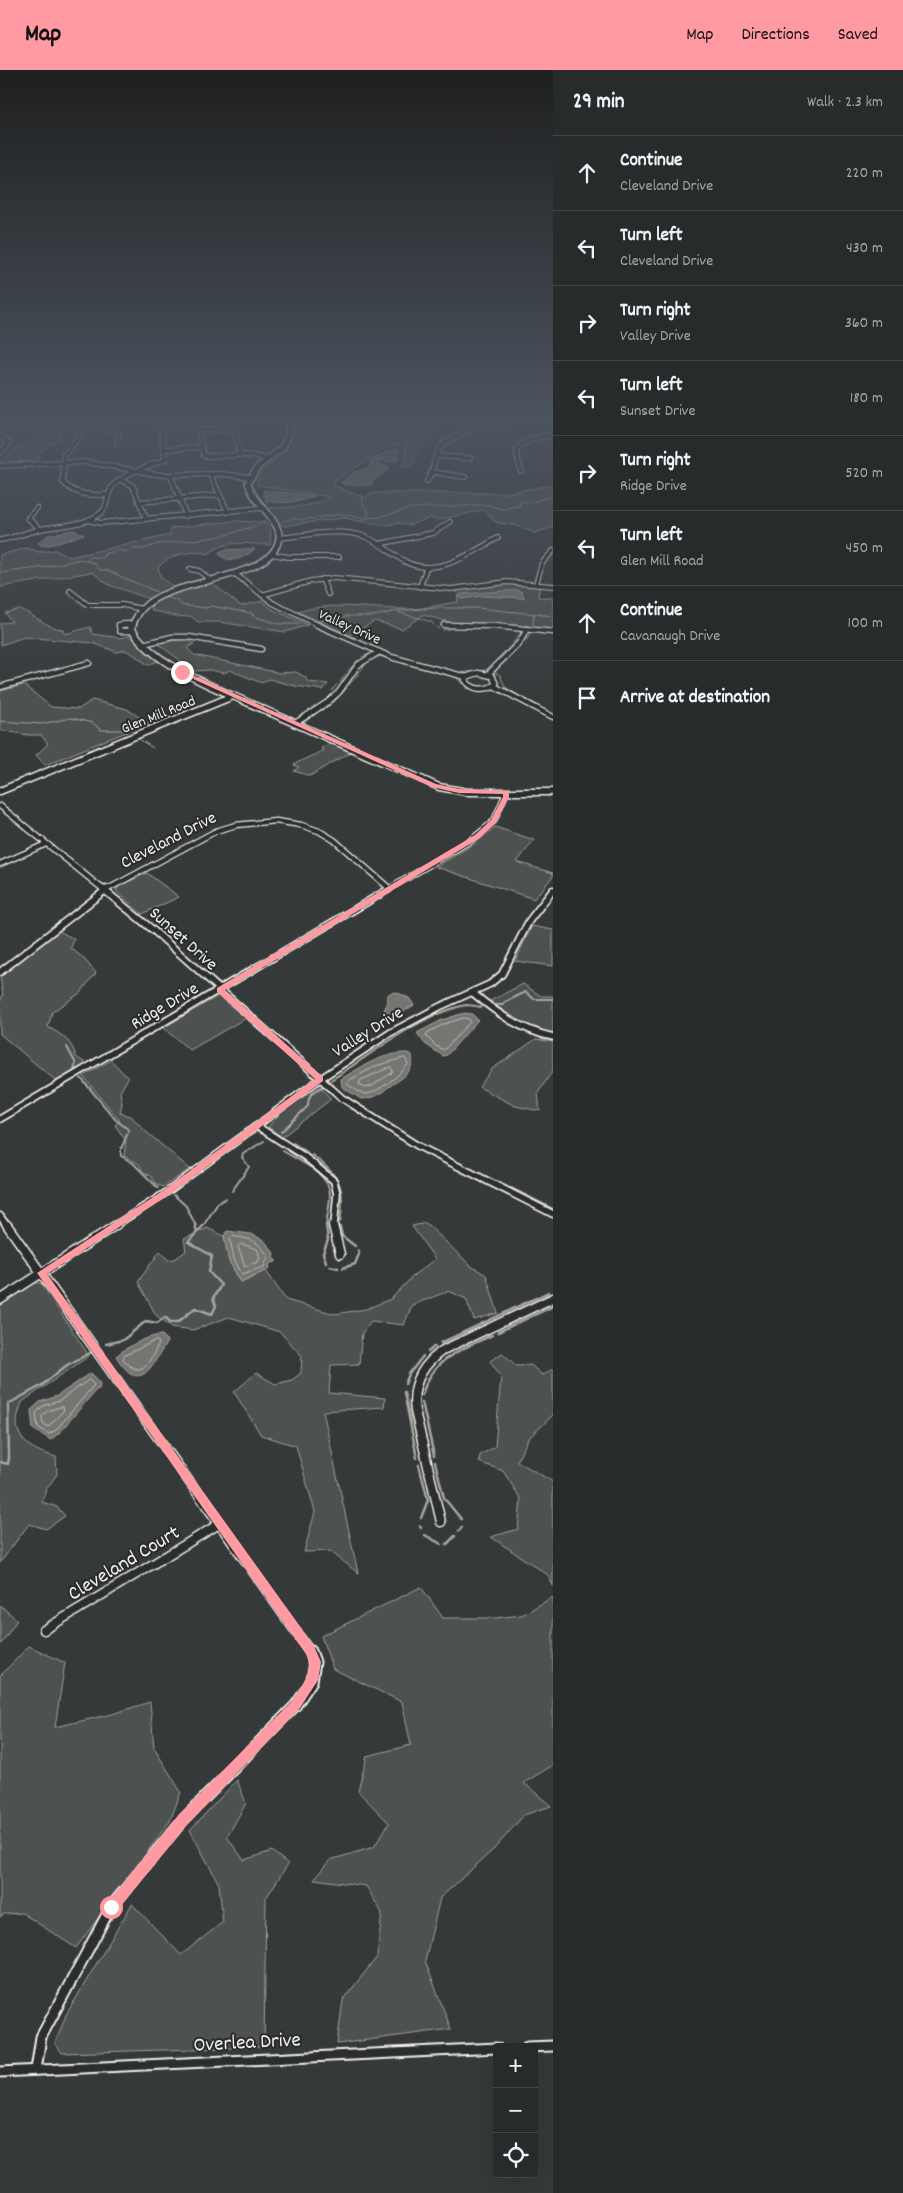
<!DOCTYPE html>
<meta charset="utf-8">
<style>
:root{--surface:#282b2b;--page:#303333;--text:#f1f3f6;--muted:#a5a7a9;--line:#444747;--accent:#ff9aa2}
body{margin:0;font-family:Dekko,sans-serif;background:var(--page);color:var(--text)}
.controls{position:absolute;right:15px;bottom:15px;display:grid;overflow:hidden;border-radius:5px;box-shadow:0 5px 20px #0002}
.controls button{width:45px;height:45px;display:grid;place-items:center;padding:0;border:0;border-bottom:1px solid var(--line);background:var(--surface);color:var(--text);font:25px sans-serif}
.stop{position:absolute;width:15px;height:15px;margin:-11px;border:4px solid #ff9aa2;border-radius:50%;background:#fff}
.stop.end{background:#ff9aa2;border-color:#fff;box-shadow:0 1px 5px #0008}
.list{margin:0;padding:0;list-style:none}
h2{display:flex;justify-content:space-between;align-items:center;height:65px;margin:0;padding:0 20px;font-size:21px}
h2 small{font-size:16px;font-weight:400;color:var(--muted)}
.list li{display:grid;grid-template-columns:32px 1fr auto;gap:15px;align-items:center;box-sizing:border-box;height:75px;padding:0 20px;border-top:1px solid var(--line)}
.list b{display:block;font-size:19px;white-space:nowrap}
.list p{margin:0;font-size:16px;white-space:nowrap;color:var(--muted)}
.list em{font-size:16px;font-style:normal;color:var(--muted)}
.icon{flex:none;width:28px;height:28px;fill:none;stroke:currentColor;stroke-width:2;stroke-linecap:round;stroke-linejoin:round}
.map{position:relative;flex:none;width:553px;height:2123px;overflow:hidden}
header{display:flex;align-items:center;gap:30px;box-sizing:border-box;height:70px;padding:0 25px;background:var(--accent);color:#111}
header strong{font-size:24px}
nav{display:flex;gap:28px;margin-inline-start:auto;font-size:18px}
main{display:flex}
aside{flex:1;background:var(--surface)}
.map>svg:first-child{display:block}
</style>
<header>
<strong>Map</strong>
<nav><a>Map</a><a>Directions</a><a>Saved</a></nav>
</header>
<main>
<div class="map">
<svg width="553" height="2123" viewBox="0 0 553 2123">
<rect width="100%" height="100%" fill="#363939"/>
<filter id="ink" filterUnits="userSpaceOnUse"><feTurbulence type="fractalNoise" baseFrequency=".02" numOctaves="2"/><feDisplacementMap in="SourceGraphic" scale="10" xChannelSelector="R" yChannelSelector="G"/><feConvolveMatrix kernelMatrix="1 2 1 2 8 2 1 2 1" color-interpolation-filters="sRGB"/></filter>
<g filter="url(#ink)">
<g fill="#4e514f" stroke="#a1a19c">
<path d="M435,346l42,1 -34,4 -7,7 2,4c-15,8 -21,15 -25,32l-7,3h-7l7,-4v-21l-19,5 -54,35 2,4 29,12 10,-5h131l48,-8v42l-18,6 -18,-7 -22,-4 -11,-12 -47,10 -7,-2 -21,7 -12,-2 -13,3 -40,-8 -61,8 -15,-18c20,-1 44,0 62,-11l-73,-12c-1,-17 24,-26 33,-38 6,-9 3,-18 4,-27z"/>
<path d="M85,349l-17,7 -9,7v5l-20,15v5l-5,3 -34,1 20,-17 14,-6 -1,-4 -33,-8v-4z"/>
<path d="M234,451l32,1 5,9 -1,14c-22,-1 -44,-6 -62,9 -16,-4 -40,0 -50,14l3,9 18,15 33,-9 29,23 21,-5 10,8 36,16 -23,7 -66,-10h-21l-7,-6c-14,3 -25,-4 -39,-5l-2,-12 -41,-14 -17,-13 -92,15v-32l27,-7 12,4 16,-2 15,7 100,-22 1,-7z"/>
<path d="M503,513l37,1 -2,13 15,1v34l-92,-7 -38,-10 -21,14 -27,-8 -26,14 -51,-23c31,-11 73,-3 105,-3 18,1 37,-5 55,-7l-1,-13z"/>
<path d="M19,539c15,5 28,19 43,20l3,5 25,-7 3,7 28,4 9,-2 31,24 -13,5 -18,-13 -6,-2 -7,2 -24,-9 -69,-6 -23,8 -1,-22 12,-1 -7,-9z"/>
<path d="M186,569l8,5 -7,4 7,7 86,18 16,-1 9,5 3,5 20,2 -5,6 -28,-4 -26,-7 -7,4 -32,-13 -6,3 -14,-3 -16,1 -37,-28z"/>
<path d="M24,615l27,22 28,2 13,-9 35,9 21,14 -103,42 -9,-10 12,-11 -7,-9h-13l-28,-5v-39z"/>
<path d="M330,673l21,9 -41,24 -16,-5 5,-4 -5,-2c10,-7 20,-9 29,-15l-2,-2z"/>
<path d="M495,757l39,13 -17,22 36,11v3l-19,23 -98,-32 41,-25z"/>
<path d="M147,803l32,24 -37,17 -26,-23 3,-5z"/>
<path d="M532,856l21,4v36l-38,-5z"/>
<path d="M59,861l15,8 -3,9 12,10 13,15 -16,20 -28,19 -4,15c14,8 24,14 28,30l11,7 -31,17 -56,-47v-32l3,-7 -3,-18z"/>
<path d="M523,914l18,12h12v37c-28,-4 -41,-15 -63,-32z"/>
<path d="M218,926l28,22 -56,32 -27,-22z"/>
<path d="M536,969l17,3v28l-15,23 2,18 -25,-5 -36,-19 13,-18z"/>
<path d="M111,990l17,18 -8,14 2,11 -2,10 12,4 12,13 46,39 -27,18 -7,-3 -5,-8 -8,-4 -4,-8 -15,-8 2,-15 -11,-16 5,-4 -37,-45z"/>
<path d="M318,1014l13,15 -49,38 -14,-10 15,-17z"/>
<path d="M426,1153l45,43 15,9 12,38 -24,7 -8,-21 -17,-8 -37,14 -8,20 -33,-4 -9,12 -3,31 -28,1 -2,28 56,5 -1,9 -61,4 35,162 -28,-22 -26,1 11,-40 -19,-66 -35,-11 -27,-43 22,-19 19,11 17,-4 9,-7 1,-17 -22,-24 -51,-15 -36,13 -21,-3 -16,-12 -18,-33 22,-31 8,9 7,-1 11,-8 -2,-12 23,-11 17,8 5,25 12,21 25,-11 20,29 49,14 31,-5 25,-10 23,-24 21,-16 -23,-33z"/>
<path d="M35,1213h6l48,73 -67,46c-2,6 -5,14 -5,20 0,22 21,30 39,35l1,17 -11,16 -4,12 15,5 8,9 -19,13 -17,-5 -29,39v-258z"/>
<path d="M502,1283l15,13 14,-1 11,10 11,-6v46l-25,24 -11,22 36,21v104l-5,-11 -57,-38 27,-8 3,-30 -18,-28 -24,-9 1,-7 15,-8 6,-71 -11,-15z"/>
<path d="M421,1517l22,31h52l27,-3 31,-18v168l-29,18 27,23 -27,9 -30,34 -54,49 -15,63 26,68 -114,15 6,-44 34,-43 5,-44 -16,-27 -52,-7 16,-19 44,-13 15,-24 -31,-32 9,-35 44,-11 -9,-43 -69,-33 -12,-33z"/>
<path d="M0,1535l17,15 -16,24h-1z"/>
<path d="M29,1576l36,17 -10,64 57,-13 38,-12 4,46 27,44 -11,29 -94,127 -54,-35 -18,1 -4,3v-241z"/>
<path d="M237,1710l9,23 -19,34 17,23 28,-9 16,13 -22,34 -2,149 -202,6 -7,-9 11,-29 66,-111 49,51 42,-33 -4,-38 -29,-54z"/>
</g>
<g fill="#757572" stroke="#a8a7a1">
<path d="M395,379l5,1 -2,4 1,6c-8,4 -16,-1 -24,2l14,6c-5,7 -15,8 -18,17h-25l-5,-2 11,-10 19,-6 -1,-6 3,-2z"/>
<path d="M263,420l52,6c-15,7 -33,8 -49,5z"/>
<path d="M73,460l11,4 -25,9 -17,3 -4,-3 10,-8z"/>
<path d="M245,479h10c-10,8 -24,16 -35,6l-1,-3 5,-2z"/>
<path d="M517,520l5,2 2,6 -44,-2 -18,3 -3,-3 2,-2z"/>
<path d="M396,922l13,6 5,7 -11,7 -14,5 -3,-2 -2,-5 4,-8 -1,-6 3,-3z"/>
<path d="M464,943l8,1 6,6 -31,35 -4,1 -18,-12 -8,-11 25,-13z"/>
<path d="M409,983l3,2c3,17 -10,23 -22,31 -10,8 -16,13 -29,13l-19,-12 -1,-8c20,-12 43,-27 68,-26z"/>
<path d="M227,1161l24,3 13,6 10,13 -1,6 3,1v2l-7,2 1,4 -29,14 -12,-21 -5,-25z"/>
<path d="M162,1265l4,4 1,3c-17,27 -27,53 -51,14 11,-9 30,-20 46,-21z"/>
<path d="M91,1303l9,9 -1,7 -3,1 -37,43 -8,7 -18,-11 -2,-19 9,-8 17,-6z"/>
</g>
<g fill="none" stroke-linecap="round" stroke-linejoin="round">
<g stroke="#c1bfb9" stroke-width="1">
<path d="M464,948l5,1 1,3 -26,28 -8,-4 -10,-10 1,-3 17,-9z"/>
<path d="M405,988l3,6c-5,9 -33,31 -43,30 -6,-1 -13,-7 -18,-10l1,-3 28,-15z"/>
<path d="M391,997l2,5 -21,14 -7,2 -6,-4 1,-3z"/>
<path d="M232,1166c19,3 25,4 36,20l-4,11 -22,7 -8,-15 -4,-20z"/>
<path d="M241,1174l16,5 3,8 -2,5 -13,4 -7,-19z"/>
<path d="M155,1271h3l1,3c-9,17 -18,38 -36,15l1,-3z"/>
<path d="M89,1310l5,5 -38,45 -7,4 -11,-7 -2,-14 7,-7 16,-5z"/>
<path d="M62,1337l2,3 -16,17 -5,-4 -1,-7 5,-5z"/>
</g>
<g stroke="#a8a7a1" stroke-width="1">
<path d="M24,401l1,-3"/>
<path d="M362,424l1,10 5,5v7"/>
<path d="M283,451l11,-3 8,2 39,-6 22,4 16,-1 32,-9 76,-3 15,4 16,-3 2,-1 -1,-3h11l23,-6"/>
<path d="M87,491l3,-4 13,1 1,-4 15,-4 9,2 5,-3h10l15,-5 60,-7 47,-14"/>
<path d="M0,503l46,-6 34,-8 14,4 5,7h7l51,22"/>
<path d="M166,527l12,4 3,4 26,3 4,-2 41,7 1,3 26,8h21"/>
<path d="M398,542l34,10 2,3"/>
<path d="M319,551h18l8,-5h29l23,-5 40,-3h40l76,8"/>
<path d="M436,557l3,2"/>
<path d="M533,558l1,-15"/>
<path d="M443,560l15,-3"/>
<path d="M536,562l17,2"/>
<path d="M350,567l6,2"/>
<path d="M525,572l7,-10"/>
<path d="M507,580l14,-17 -4,-3"/>
<path d="M516,581l6,-6"/>
<path d="M386,582l5,3"/>
<path d="M362,587l7,-3"/>
<path d="M510,587l4,-4"/>
<path d="M369,591l11,-5 19,6"/>
<path d="M495,591l10,-10"/>
<path d="M405,594l23,6"/>
<path d="M501,595l6,-5"/>
<path d="M499,597l-4,5 5,3 5,12 16,10"/>
<path d="M348,601l10,-11"/>
<path d="M434,601l16,4"/>
<path d="M458,603l28,-3 7,-7"/>
<path d="M456,607l6,7"/>
<path d="M340,612l6,-8"/>
<path d="M349,615l17,-21"/>
<path d="M466,618l18,3"/>
<path d="M332,621l5,-7"/>
<path d="M489,621l12,1"/>
<path d="M510,627l22,12"/>
<path d="M524,628l15,8"/>
<path d="M333,633l14,-15"/>
<path d="M321,640l9,-5"/>
<path d="M546,640l7,4"/>
<path d="M538,642l6,3"/>
<path d="M0,651l41,3 30,-6 22,5 8,7h21l6,3"/>
<path d="M309,656l-4,-3 1,-2 11,-8"/>
<path d="M139,669l14,9"/>
</g>
<g stroke="#a8a7a1" stroke-width="2">
<path d="M492,935h11l2,-3 21,-10 8,7h19"/>
<path d="M67,977l9,17 -2,5h4"/>
<path d="M81,1008l35,42 13,10 -8,19v7l12,7 25,25"/>
<path d="M331,1010c38,-24 91,-67 135,-75 4,0 10,1 15,2"/>
<path d="M281,1062l27,-26c0,-11 4,-14 14,-19"/>
<path d="M293,1073l14,9"/>
<path d="M283,1081c16,10 47,22 47,44 0,10 -3,21 -4,31"/>
<path d="M312,1085c28,21 34,32 28,67"/>
<path d="M511,1118l42,21"/>
<path d="M232,1121l17,-24 -7,-10 1,-3 21,-13"/>
<path d="M174,1125l12,11 10,20"/>
<path d="M203,1156l15,-23 8,-5"/>
</g>
<g stroke="#a8a7a1" stroke-width="2.5">
<path d="M195,1155l2,7"/>
<path d="M340,1157l2,9 13,10"/>
<path d="M326,1192l-3,-9 5,-13 -2,-15"/>
<path d="M330,1196l8,2"/>
<path d="M343,1198l12,-4 4,-10 -1,-4"/>
<path d="M498,1262l55,-26"/>
<path d="M441,1273l108,-51"/>
<path d="M106,1274l17,-4 23,-19 11,2 8,-6 5,5h8l17,-14 17,6 4,-8 -3,-8 8,-13 -12,-13 3,-16 -24,-14 16,-17"/>
<path d="M428,1282l7,-6"/>
<path d="M405,1314l4,-10 14,-18"/>
<path d="M404,1322l13,66"/>
<path d="M422,1325c10,-37 38,-45 70,-60"/>
<path d="M422,1332l12,54"/>
<path d="M0,1392l8,2 1,-6 -1,-54 33,-18 26,-21 25,-13"/>
<path d="M435,1392l9,36 17,21"/>
<path d="M419,1395l9,35 -7,18"/>
<path d="M420,1456l1,2"/>
<path d="M459,1461l3,-4"/>
<path d="M425,1465l16,9"/>
<path d="M447,1474l8,-8"/>
</g>
<defs>
<g id="street-far4">
<path d="M484,353l22,2"/>
<path d="M198,360h36l6,25"/>
<path d="M0,366l9,7 -9,10"/>
<path d="M165,379l36,-2"/>
<path d="M436,386l34,2"/>
<path d="M0,396l86,-4 76,13 60,-1 29,3"/>
<path d="M521,401c-1,-6 -5,-14 -4,-20 3,-12 27,-14 36,-17"/>
<path d="M433,402l32,5"/>
<path d="M210,404l18,38"/>
<path d="M171,406l15,40"/>
<path d="M121,410l12,6 13,33"/>
<path d="M427,411c8,-10 5,-23 13,-33 11,-14 32,-14 44,-26l-1,-6"/>
<path d="M109,425c-17,0 -34,1 -46,-13l1,-27 13,-15 2,-6c12,-8 27,-8 40,-1l-2,11"/>
<path d="M140,432l80,-7"/>
<path d="M37,438l-9,10 12,11"/>
<path d="M87,450l14,3 160,-15"/>
<path d="M279,468c27,-3 58,-10 84,-2 16,5 28,18 43,26 32,16 64,-9 92,-24"/>
<path d="M0,470c14,-2 27,-8 41,-11 19,-4 40,-3 57,-14 11,-7 7,-16 13,-26 6,-13 41,-25 54,-29l-4,-34 36,-1 7,31 44,-1 20,4"/>
<path d="M379,474l54,-11 17,-11"/>
<path d="M271,484l18,3h50"/>
<path d="M190,499l9,2 11,9"/>
<path d="M235,504l38,29 45,22"/>
<path d="M322,509l6,15"/>
<path d="M536,514l6,-21 11,-12"/>
<path d="M420,517l6,-19"/>
<path d="M70,521l18,14h35l19,4"/>
<path d="M262,525l49,-14 23,-3 117,11 56,-7 46,4"/>
<path d="M119,555l12,-1"/>
<path d="M444,555h23"/>
</g>
<g id="street-far3">
<path d="M129,554l-10,1 1,6h12"/>
<path d="M315,554l76,33 75,20"/>
<path d="M444,555l50,1 59,6"/>
<path d="M143,574l29,-7h17l72,12"/>
<path d="M478,603l14,3 4,8c-11,7 -23,7 -31,-4l1,-3z"/>
<path d="M488,604l32,-32 7,-13"/>
<path d="M494,616l59,31"/>
<path d="M0,617l89,-24"/>
<path d="M294,654l34,-22 11,-10 19,-27 21,-13"/>
<path d="M0,736l104,84"/>
<path d="M0,794l46,-20"/>
<path d="M106,820l110,-59 20,-6 40,-4 25,4 18,6 15,9 56,49"/>
<path d="M387,820l83,-49 24,-20 12,-28"/>
</g>
<g id="street-far2">
<path d="M103,819l50,41 189,168 76,48 135,68"/>
<path d="M0,902l107,-83"/>
<path d="M473,923c25,21 48,37 80,44"/>
<path d="M0,1049l389,-230"/>
<path d="M257,1056l48,31 29,24 3,13 -3,32"/>
<path d="M0,1146l7,10"/>
<path d="M114,1156l53,-34 153,-113 70,-46 49,-26 51,-23 12,-10 27,-53 24,-31"/>
</g>
<g id="street-far1">
<path d="M7,1155l304,428"/>
<path d="M333,1155l7,29"/>
<path d="M0,1230l116,-75"/>
<path d="M441,1452l-26,-111c-4,-26 7,-46 28,-61l110,-52"/>
<path d="M44,1560l175,-106"/>
</g>
<g id="street">
<path d="M527,1977l26,-1"/>
<path d="M36,2000l5,-33 70,-130 71,-86 114,-116 16,-24 3,-19 -4,-11"/>
<path d="M0,2002l497,-24"/>
</g>
<g id="secondary-far1">
<path d="M204,346l28,3 142,-3"/>
<path d="M539,346l14,3"/>
<path d="M0,350l91,-4"/>
<path d="M132,555c3,-5 6,-12 10,-16 28,-33 131,-26 137,-71 2,-18 -27,-35 -31,-56l10,-15 25,-20 5,-11v-20"/>
</g>
<g id="secondary">
<path d="M133,554l-2,3c17,33 69,54 102,69"/>
<path d="M0,721l233,-95 206,91 28,5h86"/>
</g>
</defs>
<use href="#street-far4" stroke="#f4f1e8" stroke-width="6"/>
<use href="#street-far3" stroke="#f4f1e8" stroke-width="7"/>
<use href="#street-far2" stroke="#f4f1e8" stroke-width="9"/>
<use href="#street-far1" stroke="#f4f1e8" stroke-width="11"/>
<use href="#street" stroke="#f4f1e8" stroke-width="13"/>
<use href="#secondary-far1" stroke="#f4f1e8" stroke-width="8"/>
<use href="#secondary" stroke="#f4f1e8" stroke-width="9"/>
<use href="#street-far4" stroke="#2a2d2e" stroke-width="4"/>
<use href="#street-far3" stroke="#2a2d2e" stroke-width="4.5"/>
<use href="#street-far2" stroke="#2a2d2e" stroke-width="5.5"/>
<use href="#street-far1" stroke="#2a2d2e" stroke-width="8"/>
<use href="#street" stroke="#2a2d2e" stroke-width="9"/>
<use href="#secondary-far1" stroke="#2a2d2e" stroke-width="5"/>
<use href="#secondary" stroke="#2a2d2e" stroke-width="6"/>
</g>
</g>
<linearGradient id="sky" x2="0" y2="1"><stop stop-color="#1e1f1f"/><stop offset="0.54" stop-color="#4c545f"/><stop offset="1" stop-color="#4c545f" stop-opacity="0"/></linearGradient>
<rect width="553" height="643" fill="url(#sky)"/>
<path fill="#ff9aa2" d="M180,601h4l252,113 23,5 47,2 3,1v5l-13,25 -16,16 -255,152 98,87v4l-153,113 -123,80 267,372 7,16 -3,18 -18,28 -114,118 -70,86 -5,2 -4,-2 -2,-5 2,-4 70,-86 115,-116c10,-15 22,-29 14,-47l-269,-381 127,-83 151,-111 -98,-87v-4l258,-153 16,-15 12,-23v-3l-44,-1 -27,-6 -252,-114z"/>
<g text-anchor="middle" stroke-width="4" stroke-linejoin="round" paint-order="stroke">
<g font-size="15" fill="#f4f1e8" stroke="#2a2d2e">
<text transform="translate(350 556) rotate(24)" y="5">Valley Drive</text>
<text transform="translate(158 644) rotate(-22)" y="5">Glen Mill Road</text>
</g>
<g font-size="18" fill="#f4f1e8" stroke="#2a2d2e">
<text transform="translate(168 769) rotate(-27)" y="6">Cleveland Drive</text>
<text transform="translate(184 868) rotate(42)" y="6">Sunset Drive</text>
<text transform="translate(164 935) rotate(-31)" y="6">Ridge Drive</text>
<text transform="translate(367 961) rotate(-32)" y="6">Valley Drive</text>
</g>
<g font-size="21" fill="#f4f1e8" stroke="#2a2d2e">
<text transform="translate(123 1492) rotate(-31)" y="7">Cleveland Court</text>
<text transform="translate(247 1971) rotate(-3)" y="7">Overlea Drive</text>
</g>
</g>
</svg>
<div class="controls">
<button>+</button>
<button>−</button>
<button><svg class="icon" aria-label="locate" viewBox="0 0 24 24"><circle cx="12" cy="12" r="6"/><path d="M12 2v4M12 18v4M2 12h4M18 12h4"/></svg></button>
</div>
<div class="stop" style="left:111px;top:1837px"></div>
<div class="stop end" style="left:182px;top:602px"></div>
</div>
<aside>
<h2>29 min<small>Walk · 2.3 km</small></h2>
<ul class="list">
<li><svg class="icon" aria-label="ahead" viewBox="0 0 24 24"><path d="M12 20V5M6 11l6-6 6 6"/></svg><div><b>Continue</b><p>Cleveland Drive</p></div><em>220 m</em></li>
<li><svg class="icon" aria-label="left" viewBox="0 0 24 24"><path d="M17 20v-9H6M10 6l-5 5 5 5"/></svg><div><b>Turn left</b><p>Cleveland Drive</p></div><em>430 m</em></li>
<li><svg class="icon" aria-label="right" viewBox="0 0 24 24"><path d="M7 20v-9h11M14 6l5 5-5 5"/></svg><div><b>Turn right</b><p>Valley Drive</p></div><em>360 m</em></li>
<li><svg class="icon" aria-label="left" viewBox="0 0 24 24"><path d="M17 20v-9H6M10 6l-5 5 5 5"/></svg><div><b>Turn left</b><p>Sunset Drive</p></div><em>180 m</em></li>
<li><svg class="icon" aria-label="right" viewBox="0 0 24 24"><path d="M7 20v-9h11M14 6l5 5-5 5"/></svg><div><b>Turn right</b><p>Ridge Drive</p></div><em>520 m</em></li>
<li><svg class="icon" aria-label="left" viewBox="0 0 24 24"><path d="M17 20v-9H6M10 6l-5 5 5 5"/></svg><div><b>Turn left</b><p>Glen Mill Road</p></div><em>450 m</em></li>
<li><svg class="icon" aria-label="ahead" viewBox="0 0 24 24"><path d="M12 20V5M6 11l6-6 6 6"/></svg><div><b>Continue</b><p>Cavanaugh Drive</p></div><em>100 m</em></li>
<li><svg class="icon" aria-label="arrive" viewBox="0 0 24 24"><path d="M6 21V4h12l-3 4 3 4H6"/></svg><div><b>Arrive at destination</b></div></li>
</ul>
</aside>
</main>
